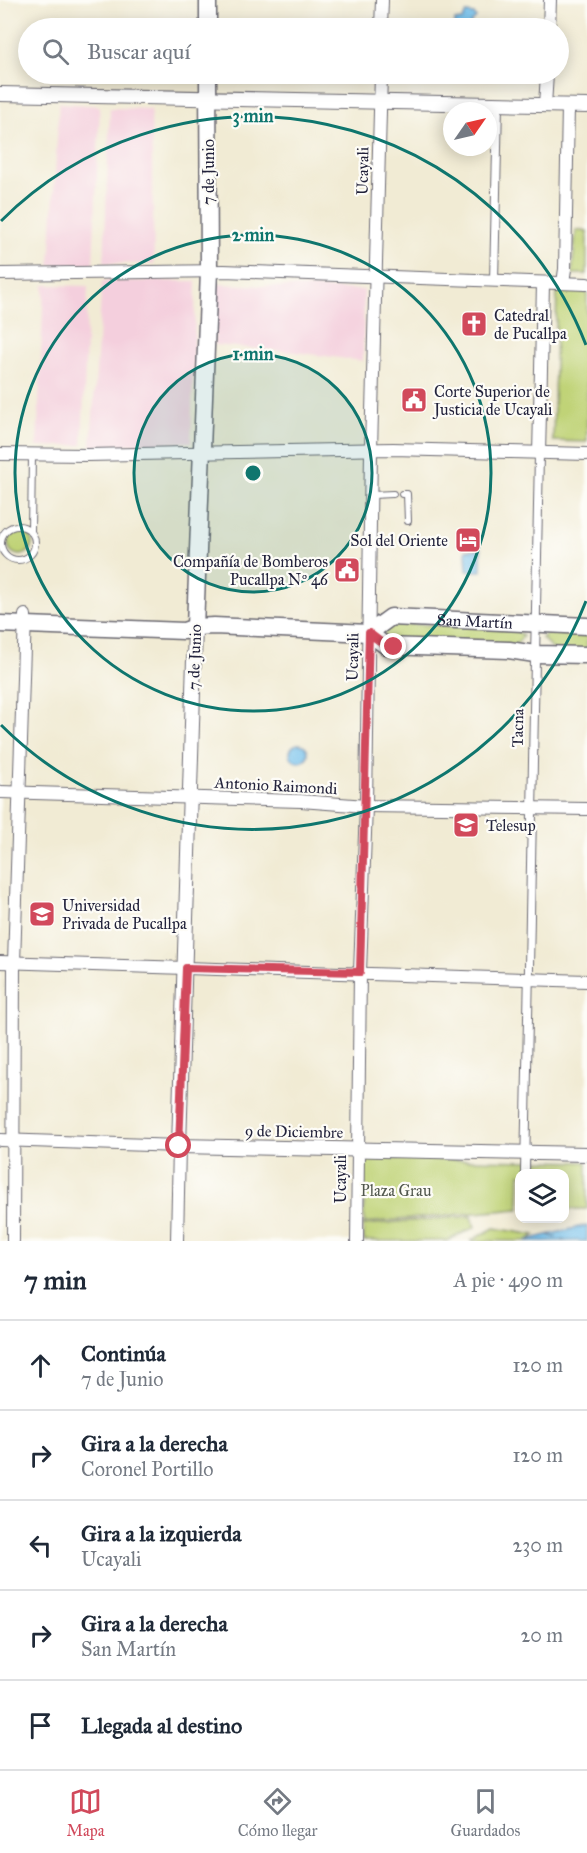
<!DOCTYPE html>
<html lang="es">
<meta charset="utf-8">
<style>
:root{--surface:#fff;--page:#f6f6f7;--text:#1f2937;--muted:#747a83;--line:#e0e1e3;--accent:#d1495b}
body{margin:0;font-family:"IM FELL Great Primer",serif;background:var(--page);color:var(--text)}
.controls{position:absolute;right:18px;bottom:18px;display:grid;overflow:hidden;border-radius:12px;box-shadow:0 3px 15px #0003}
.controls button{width:54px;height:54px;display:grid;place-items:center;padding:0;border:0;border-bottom:2px solid var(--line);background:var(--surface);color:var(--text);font:30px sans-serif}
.compass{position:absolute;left:443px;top:102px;width:54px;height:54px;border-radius:50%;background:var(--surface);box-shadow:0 3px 15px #0003;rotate:56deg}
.stop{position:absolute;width:18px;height:18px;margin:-14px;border:4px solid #d1495b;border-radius:50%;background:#fff}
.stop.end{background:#d1495b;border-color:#fff;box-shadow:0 2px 6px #0008}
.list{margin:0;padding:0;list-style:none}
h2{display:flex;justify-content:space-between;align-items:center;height:78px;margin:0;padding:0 24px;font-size:26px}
h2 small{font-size:20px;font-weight:400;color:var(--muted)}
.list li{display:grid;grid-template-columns:39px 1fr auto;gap:18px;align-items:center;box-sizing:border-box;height:90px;padding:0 24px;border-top:2px solid var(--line)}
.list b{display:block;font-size:22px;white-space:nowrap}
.list p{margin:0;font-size:20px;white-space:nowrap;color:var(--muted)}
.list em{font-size:20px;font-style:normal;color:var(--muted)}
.icon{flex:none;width:33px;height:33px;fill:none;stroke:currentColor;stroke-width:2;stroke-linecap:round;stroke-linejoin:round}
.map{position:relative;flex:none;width:587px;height:1241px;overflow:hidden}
.search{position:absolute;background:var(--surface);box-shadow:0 3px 15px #0003;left:18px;right:18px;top:18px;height:66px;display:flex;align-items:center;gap:15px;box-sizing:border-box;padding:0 21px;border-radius:33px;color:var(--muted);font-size:22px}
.sheet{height:528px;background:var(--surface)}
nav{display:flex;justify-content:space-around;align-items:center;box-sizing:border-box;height:84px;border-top:2px solid var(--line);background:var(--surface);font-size:16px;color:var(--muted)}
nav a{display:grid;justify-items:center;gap:3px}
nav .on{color:var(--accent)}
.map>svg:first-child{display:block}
</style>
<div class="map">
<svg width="587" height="1241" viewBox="0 0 587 1241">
<rect width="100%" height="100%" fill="#fdfcf7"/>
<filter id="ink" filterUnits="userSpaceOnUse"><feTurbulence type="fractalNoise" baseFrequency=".0167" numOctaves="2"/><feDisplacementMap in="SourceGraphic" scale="12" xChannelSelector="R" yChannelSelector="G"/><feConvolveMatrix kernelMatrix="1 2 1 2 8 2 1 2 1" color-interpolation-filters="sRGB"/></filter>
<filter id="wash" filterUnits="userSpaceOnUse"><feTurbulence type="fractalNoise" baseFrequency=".008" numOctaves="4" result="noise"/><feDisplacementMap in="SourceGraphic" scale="24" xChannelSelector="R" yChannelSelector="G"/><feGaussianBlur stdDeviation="1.35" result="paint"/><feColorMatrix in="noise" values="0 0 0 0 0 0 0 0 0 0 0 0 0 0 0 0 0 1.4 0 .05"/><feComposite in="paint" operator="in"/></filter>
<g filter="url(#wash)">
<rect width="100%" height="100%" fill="#f1ebd4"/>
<g fill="#f4cfdd">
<path d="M59,103l41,3 -7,158 -43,1z"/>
<path d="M110,108l41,1 3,155 -50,-1z"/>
<path d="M102,281h94l-5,161 -100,4z"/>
<path d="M214,284l150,6 -1,71 -69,-9 -79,-7z"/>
<path d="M44,285l44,1 -6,159 -45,2z"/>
</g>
<g fill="#c0d377" stroke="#717a59" stroke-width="1.5">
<path d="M576,230l11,2v42h-15z"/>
<path d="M557,291l30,1v150l-34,-1z"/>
<circle cx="20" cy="543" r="12"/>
<path d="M389,624l123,2 11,10 -7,9 -127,-1 -5,-11z"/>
<path d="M548,632h39v19l-34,-1 -11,-12z"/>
<path d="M364,1158l223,4v47h-22l-1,-35h-44l-1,35 -155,14z"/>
<path d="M471,1216l4,11 -28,14h-83l-1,-16z"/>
<path d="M494,1228l41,7 -9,6h-56z"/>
</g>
<g fill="#71bfec" stroke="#4a7094" stroke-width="1.5">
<path d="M466,13l8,1 2,4 -5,5v5h-16v-7l7,-1z"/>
<path d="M481,549v22h-14l-1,-21z"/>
<circle cx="299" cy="753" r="9"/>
<path d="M587,1225v16h-61l5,-2z"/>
</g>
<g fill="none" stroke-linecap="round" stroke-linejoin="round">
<path stroke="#3e5979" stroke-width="1.5" stroke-dasharray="8 6" stroke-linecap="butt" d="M549,1235l16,6"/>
</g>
</g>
<g filter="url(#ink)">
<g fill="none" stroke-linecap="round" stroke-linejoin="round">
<defs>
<g id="service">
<path d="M402,494h5l1,27"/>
<path d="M372,495l21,-1"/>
<circle cx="18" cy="543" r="17"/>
<path d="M31,532l1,-77"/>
</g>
<g id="pedestrian">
<path d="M494,281l4,-177"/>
<path d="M525,1172l14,-718"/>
</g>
<g id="minor">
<path d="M381,28l1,-28"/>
<path d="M549,28l1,-28"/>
<path d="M545,105l2,-31"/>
<path d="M0,274l224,-3 363,13"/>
<path d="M563,283l2,-14 3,-163"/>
<path d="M0,454l87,1 306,-6 194,5"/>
<path d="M539,454l4,-170"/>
<path d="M0,792l301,9 65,5 221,3"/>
<path d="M0,962l587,19"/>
<path d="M0,1140l179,6 -2,95"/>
<path d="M13,1241l1,-278 11,-348"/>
<path d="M357,1241l3,-269 6,-166 5,-356 10,-376"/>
</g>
<g id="tertiary">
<path d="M0,94l587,12"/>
<path d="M195,627l-16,519 408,8"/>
</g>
<g id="secondary">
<path d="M208,28v-28"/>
<path d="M0,624l184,7 11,-4 19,-1 155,7 17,13 123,4 26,4 52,1"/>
<path d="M195,627l14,-356 -1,-197"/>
<path id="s1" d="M369,633l22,-16 196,9"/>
</g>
</defs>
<use href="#service" stroke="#6a6871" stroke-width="8"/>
<use href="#pedestrian" stroke="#6a6871" stroke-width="10"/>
<use href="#minor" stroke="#6a6871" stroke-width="14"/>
<use href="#tertiary" stroke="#6a6871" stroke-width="16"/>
<use href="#secondary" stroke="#6a6871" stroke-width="19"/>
<use href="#service" stroke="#fff" stroke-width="6"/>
<use href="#pedestrian" stroke="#fff" stroke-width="8"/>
<use href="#minor" stroke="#fff" stroke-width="12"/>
<use href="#tertiary" stroke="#fff" stroke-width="14"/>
<use href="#secondary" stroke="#fff" stroke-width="16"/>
</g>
</g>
<g fill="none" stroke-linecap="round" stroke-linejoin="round" filter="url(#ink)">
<path stroke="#d1495b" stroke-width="8" d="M179,1146l7,-178 174,4 9,-339 17,13 8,1"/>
</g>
<circle cx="253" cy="473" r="119" fill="#0f766e" fill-opacity=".12"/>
<g fill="none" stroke="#0f766e" stroke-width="3">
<circle cx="253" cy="473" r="119"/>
<circle cx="253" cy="473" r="238"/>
<path d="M586 601A357 357 0 0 1 1 725M1 221A357 357 0 0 1 586 345"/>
</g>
<defs>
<symbol id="church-square" viewBox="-11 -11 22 22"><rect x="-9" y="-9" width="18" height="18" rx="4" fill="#d1495b" stroke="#fdfcf7"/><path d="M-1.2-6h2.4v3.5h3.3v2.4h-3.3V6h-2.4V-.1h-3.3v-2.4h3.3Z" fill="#fff"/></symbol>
<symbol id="civic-square" viewBox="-11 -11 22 22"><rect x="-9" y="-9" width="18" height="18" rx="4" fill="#d1495b" stroke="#fdfcf7"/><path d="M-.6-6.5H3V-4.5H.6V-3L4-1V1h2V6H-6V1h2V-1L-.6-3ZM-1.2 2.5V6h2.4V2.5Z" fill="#fff"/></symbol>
<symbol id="hotel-square" viewBox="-11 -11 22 22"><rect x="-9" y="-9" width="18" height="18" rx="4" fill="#d1495b" stroke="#fdfcf7"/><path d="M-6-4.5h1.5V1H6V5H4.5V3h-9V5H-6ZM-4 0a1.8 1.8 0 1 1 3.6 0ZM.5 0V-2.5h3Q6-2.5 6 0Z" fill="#fff"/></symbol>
<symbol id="university-square" viewBox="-11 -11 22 22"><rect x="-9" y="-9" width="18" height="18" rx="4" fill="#d1495b" stroke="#fdfcf7"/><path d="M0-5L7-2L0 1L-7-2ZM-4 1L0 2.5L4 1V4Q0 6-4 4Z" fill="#fff"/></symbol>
</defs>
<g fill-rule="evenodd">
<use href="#church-square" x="459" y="309" width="30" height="30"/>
<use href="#civic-square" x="399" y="385" width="30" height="30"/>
<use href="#hotel-square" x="453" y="525" width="30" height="30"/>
<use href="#civic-square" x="332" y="555" width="30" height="30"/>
<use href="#university-square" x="451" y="810" width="30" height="30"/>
<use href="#university-square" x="27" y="899" width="30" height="30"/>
</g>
<g text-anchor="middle" stroke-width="4.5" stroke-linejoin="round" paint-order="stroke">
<g font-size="16" fill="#22223b" stroke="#fdfcf7">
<text transform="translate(362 171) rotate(-89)" y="6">Ucayali</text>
<text transform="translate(208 172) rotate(-90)" y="6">7 de Junio</text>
<text dy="6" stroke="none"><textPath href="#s1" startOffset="111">San Martín</textPath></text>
<text transform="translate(194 657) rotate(-88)" y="6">7 de Junio</text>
<text transform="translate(352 657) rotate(-89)" y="6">Ucayali</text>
<text transform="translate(517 728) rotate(-89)" y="6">Tacna</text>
<text transform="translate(276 785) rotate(3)" y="6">Antonio Raimondi</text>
<text transform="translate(294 1131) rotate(1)" y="6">9 de Diciembre</text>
<text transform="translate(340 1179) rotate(-90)" y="6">Ucayali</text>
</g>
<g font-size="16" fill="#22223b" stroke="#fdfcf7" text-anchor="start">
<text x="494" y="321">Catedral<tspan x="494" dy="18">de Pucallpa</tspan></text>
<text x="434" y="397">Corte Superior de<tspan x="434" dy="18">Justicia de Ucayali</tspan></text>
<text x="448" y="546" text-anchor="end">Sol del Oriente</text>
<text x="328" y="567" text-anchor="end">Compañía de Bomberos<tspan x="328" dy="18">Pucallpa Nº 46</tspan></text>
<text x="486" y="831">Telesup</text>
<text x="62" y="911">Universidad<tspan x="62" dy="18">Privada de Pucallpa</tspan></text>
</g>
<g font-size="16" fill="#51574d" stroke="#fdfcf7">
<text x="396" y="1196">Plaza Grau</text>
</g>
</g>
<circle cx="253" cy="473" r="9" fill="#0f766e" stroke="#fdfcf7" stroke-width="3"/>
<g font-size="18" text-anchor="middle" font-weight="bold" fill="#0f766e" stroke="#fdfcf7" stroke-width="4.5" stroke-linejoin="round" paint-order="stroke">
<text x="253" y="122">3 min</text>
<text x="253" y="241">2 min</text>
<text x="253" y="360">1 min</text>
</g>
</svg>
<div class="controls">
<button><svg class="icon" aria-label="layers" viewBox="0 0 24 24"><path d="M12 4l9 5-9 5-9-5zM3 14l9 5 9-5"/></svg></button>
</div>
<svg class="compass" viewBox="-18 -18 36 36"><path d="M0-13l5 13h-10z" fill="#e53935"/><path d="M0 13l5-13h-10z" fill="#747a83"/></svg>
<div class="stop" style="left:179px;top:1146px"></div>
<div class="stop end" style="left:394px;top:647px"></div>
<div class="search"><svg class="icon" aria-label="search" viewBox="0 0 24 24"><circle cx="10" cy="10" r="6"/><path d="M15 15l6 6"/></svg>Buscar aquí</div>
</div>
<section class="sheet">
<h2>7 min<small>A pie · 490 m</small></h2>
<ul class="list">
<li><svg class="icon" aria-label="ahead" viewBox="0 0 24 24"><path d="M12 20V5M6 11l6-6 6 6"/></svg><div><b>Continúa</b><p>7 de Junio</p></div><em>120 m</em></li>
<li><svg class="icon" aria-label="right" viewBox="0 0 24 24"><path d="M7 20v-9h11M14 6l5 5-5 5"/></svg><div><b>Gira a la derecha</b><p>Coronel Portillo</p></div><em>120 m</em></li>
<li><svg class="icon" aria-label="left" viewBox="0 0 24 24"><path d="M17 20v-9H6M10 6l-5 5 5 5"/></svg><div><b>Gira a la izquierda</b><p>Ucayali</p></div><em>230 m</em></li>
<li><svg class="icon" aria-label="right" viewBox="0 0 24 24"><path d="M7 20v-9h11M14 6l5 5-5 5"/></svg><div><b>Gira a la derecha</b><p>San Martín</p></div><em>20 m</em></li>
<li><svg class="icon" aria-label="arrive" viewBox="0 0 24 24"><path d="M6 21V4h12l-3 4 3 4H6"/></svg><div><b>Llegada al destino</b></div></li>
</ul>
</section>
<nav>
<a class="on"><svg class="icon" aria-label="map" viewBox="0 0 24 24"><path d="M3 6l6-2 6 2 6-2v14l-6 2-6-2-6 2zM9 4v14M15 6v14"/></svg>Mapa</a>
<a><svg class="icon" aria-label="directions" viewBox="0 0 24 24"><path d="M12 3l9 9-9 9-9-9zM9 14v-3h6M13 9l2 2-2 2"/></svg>Cómo llegar</a>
<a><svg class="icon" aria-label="saved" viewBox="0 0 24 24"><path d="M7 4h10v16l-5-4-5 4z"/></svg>Guardados</a>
</nav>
